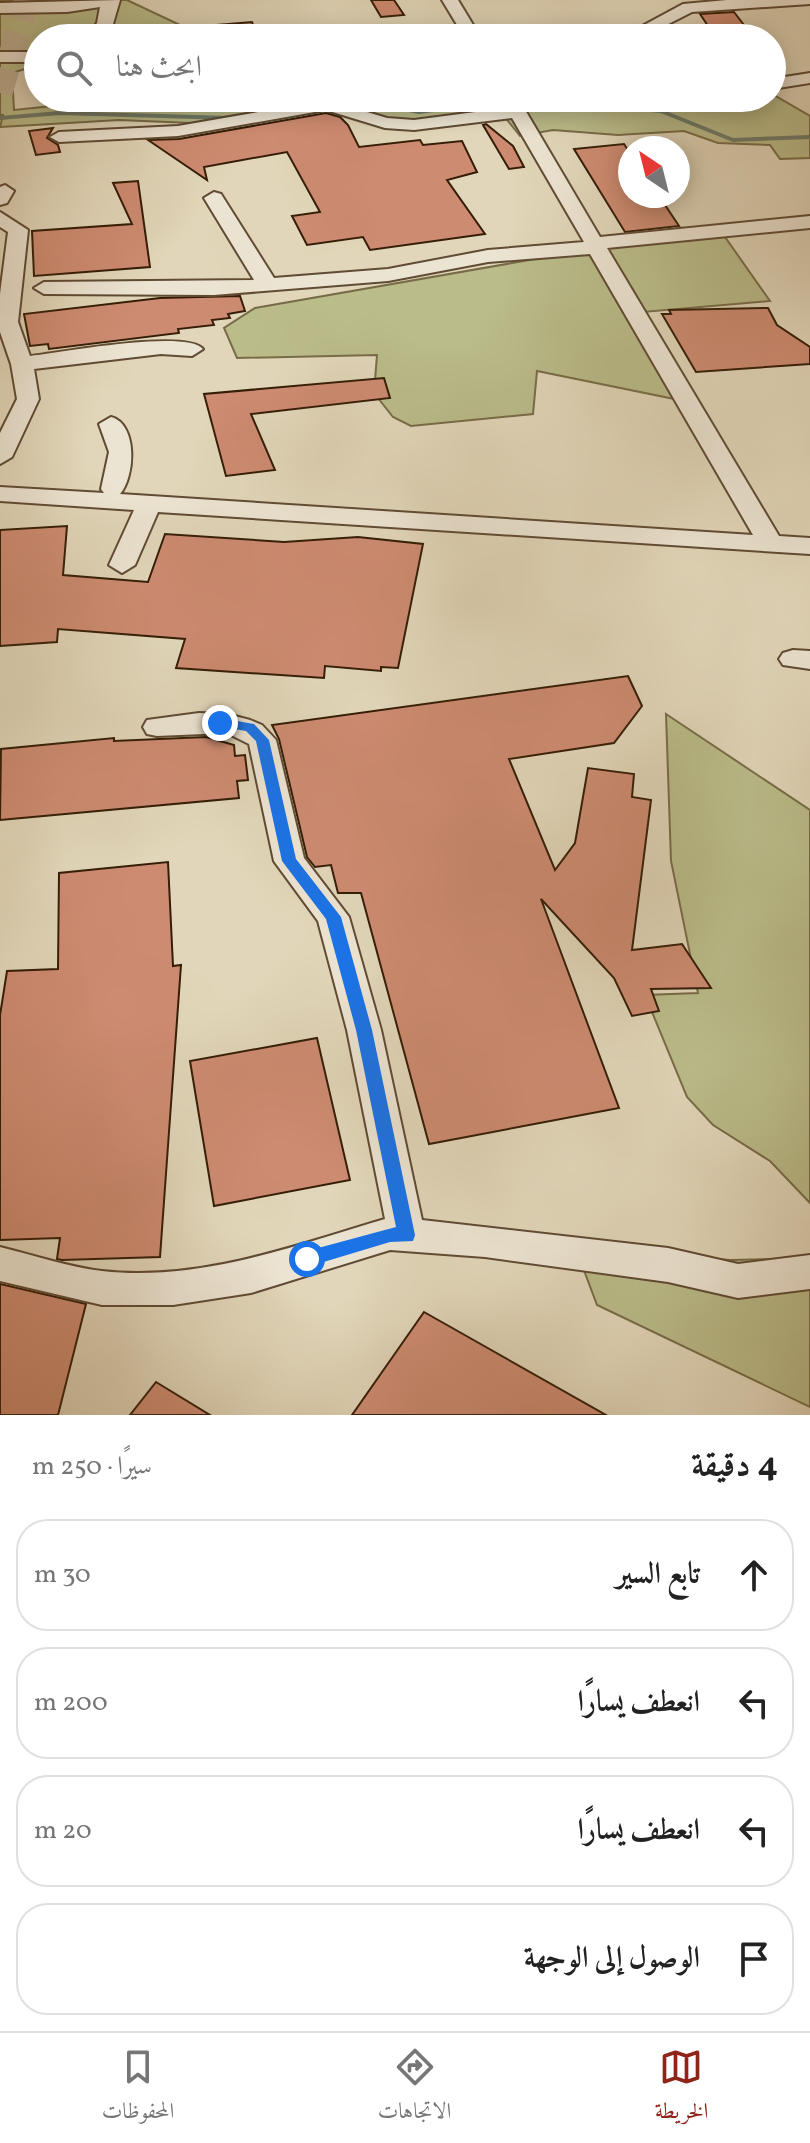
<!DOCTYPE html>
<html lang="ar">
<meta charset="utf-8">
<style>
:root{--surface:#fff;--page:#f2f2f2;--text:#222;--muted:#767676;--line:#e0e0e0;--accent:#8f2418}
body{margin:0;font-family:Vollkorn,Amiri,serif;background:var(--page);color:var(--text);direction:rtl}
.compass{position:absolute;left:618px;top:136px;width:72px;height:72px;border-radius:50%;background:var(--surface);box-shadow:0 4px 20px #0003;rotate:325deg}
.stop{position:absolute;width:24px;height:24px;margin:-18px;border:6px solid #1a73e8;border-radius:50%;background:#fff}
.stop.end{background:#1a73e8;border-color:#fff;box-shadow:0 2px 8px #0008}
.list{margin:0;padding:0;list-style:none}
h2{display:flex;justify-content:space-between;align-items:center;height:104px;margin:0;padding:0 32px;font-size:34px}
h2 small{font-size:26px;font-weight:400;color:var(--muted)}
.list li{display:grid;grid-template-columns:52px 1fr auto;gap:24px;align-items:center;box-sizing:border-box;height:112px;margin:0 16px 16px;padding:0 16px;border:2px solid var(--line);border-radius:32px}
.list b{display:block;font-size:30px;white-space:nowrap}
.list em{font-size:26px;font-style:normal;color:var(--muted)}
.icon{flex:none;width:44px;height:44px;fill:none;stroke:currentColor;stroke-width:2;stroke-linecap:round;stroke-linejoin:round}
.map{position:relative;flex:none;width:810px;height:1415px;overflow:hidden;direction:ltr}
.search{position:absolute;background:var(--surface);box-shadow:0 4px 20px #0003;left:24px;right:24px;top:24px;height:88px;display:flex;align-items:center;gap:20px;box-sizing:border-box;padding:0 28px;border-radius:44px;color:var(--muted);font-size:30px}
.sheet{height:616px;background:var(--surface)}
nav{display:flex;justify-content:space-around;align-items:center;box-sizing:border-box;height:112px;border-top:2px solid var(--line);background:var(--surface);font-size:22px;color:var(--muted)}
nav a{display:grid;justify-items:center;gap:4px}
nav .on{color:var(--accent)}
.map>svg:first-child{display:block}
</style>
<div class="map">
<svg width="810" height="1415" viewBox="0 0 810 1415">
<rect width="100%" height="100%" fill="#e1d6b9"/>
<filter id="stains"><feTurbulence type="fractalNoise" baseFrequency=".0025" numOctaves="4"/><feColorMatrix values="0 0 0 0 .2 0 0 0 0 .09 0 0 0 0 .02 0 0 0 .5 -.17"/></filter>
<radialGradient id="worn" r=".72"><stop offset=".6" stop-color="#630" stop-opacity="0"/><stop offset="1" stop-color="#630" stop-opacity=".3"/></radialGradient>
<g fill="#babc8a" stroke="#786c48" stroke-width="2">
<path d="M0,0h127l51,24 -47,14h-93v27l-26,8 2,37 58,-6 143,6 71,-12h89l42,5 50,-5h117l96,13 46,-13h46v-4l38,22v42l-30,1 -10,-14 -52,-2 -34,-12 -66,4 -65,-5 -33,6 -16,-20 -62,5 -51,-2 -66,-14 -110,19 -96,-4 -119,7 3,-12h-3z"/>
<path d="M718,227l52,74 -128,11 52,91 -157,-32 -4,43 -122,12 -18,-9 -19,-24 3,-38 -140,3 -13,-30 31,-20z"/>
<path d="M666,714l144,96v393l-40,-42 -57,-36 -26,-28 -42,-102 53,-2 -27,-132z"/>
<path d="M576,1249l154,11 80,-2v149l-213,-102z"/>
</g>
<g fill="none" stroke-linecap="round" stroke-linejoin="round">
<g stroke="#6f7b69" stroke-width="4">
<path d="M351,98l68,14 77,-11"/>
<path d="M546,101l115,10 72,29 77,-3"/>
<path d="M275,109l35,-11"/>
<path d="M0,118l60,-5 169,5"/>
</g>
</g>
<g fill="#cd8b71" stroke="#351d07" stroke-width="2">
<path d="M371,0h23l10,15 -23,2z"/>
<path d="M734,12l20,26h-38l-16,-24z"/>
<path d="M252,22l6,16h-52l-1,-12z"/>
<path d="M249,98h72l-67,12z"/>
<path d="M326,113l14,4 8,8 11,22 61,-7 3,5 39,-4 15,31 -30,8 38,54 -115,16 -7,-13 -56,8 -15,-29 28,-4 -33,-60 -83,15 3,13 -59,-40 31,-1z"/>
<path d="M486,124l27,22 11,21 -15,2 -26,-44z"/>
<path d="M53,128l-6,10 11,7 2,7 -24,3 -7,-24z"/>
<path d="M624,144l6,9v43h29l20,30 -54,6 -51,-83z"/>
<path d="M138,181l12,86 -116,9 -2,-45 100,-7 -19,-41z"/>
<path d="M240,296l5,15 -17,3 2,4 -18,2 2,5 -36,4 1,4 -130,16 -1,-5 -18,2 -6,-32 136,-16z"/>
<path d="M768,308l9,17 33,22v17l-114,8 -34,-58h9l-2,-4z"/>
<path d="M384,378l6,20 -139,16 24,56 -49,6 -22,-82z"/>
<path d="M67,526l-4,49 85,7 17,-48 119,8 74,-5 65,7 -25,124 -17,-1v4l-56,-5 -1,12 -148,-10 9,-29 -127,-10 -1,13 -57,4v-116z"/>
<path d="M628,676l14,30 -28,37 -105,16 46,111 20,-27 13,-75 46,6 -2,23 19,3 -19,150 50,-6 29,44 -60,1 8,22 -27,5 -18,-38 -73,-79 78,209 -190,36 -68,-251h-23l-7,-28 -16,2 -8,-10 -28,-118 -7,-14z"/>
<path d="M206,737l28,8 1,11 10,-1 3,25 -11,1 2,17 -239,22 1,-71 113,-11v3z"/>
<path d="M168,862l5,104 8,-1 -21,292 -98,3 -5,-1 3,-21 -60,2v-225l7,-44 51,-2 1,-96z"/>
<path d="M317,1038l33,142 -136,26 -24,-145z"/>
<path d="M0,1284l86,20 -28,111h-58z"/>
<path d="M424,1312l182,103h-254z"/>
<path d="M156,1382l54,33h-80z"/>
</g>
<g fill="none" stroke-linecap="round" stroke-linejoin="round">
<path stroke="#bfb195" stroke-width="25" stroke-dasharray="25 13" stroke-linecap="butt" d="M0,93l27,-93"/>
<defs>
<g id="minor">
<path d="M120,0l-7,24 -12,14h-17l13,-15 3,-16 -33,5 -67,1v-10z"/>
<path d="M442,0h16l23,38h-16z"/>
<path d="M727,0h83v4l-118,8 -51,26h-21l63,-34z"/>
<rect x="0" y="52" width="38" height="10"/>
<path d="M810,73v10l-38,6v-10z"/>
<path d="M500,98h18l82,139 210,-21v12l-203,20 172,288 31,2v16l-652,-42 -23,53 -13,8 -13,-8 25,-55 -134,-9v-14l104,6 -3,-4 8,-37 -10,-28 12,-7c27,7 24,60 9,77l633,41 -163,-281 -102,8 -100,19 -174,14 -170,-1 -10,-6 10,-6 210,-2 -50,-82 10,-6 7,2 53,84 114,-9 100,-19 96,-8 -72,-124 -98,12 -29,-2 -59,-18 -148,26 -119,6 -9,-5 9,-5 119,-6 149,-26 60,18 27,2 92,-12z"/>
<path d="M5,185l9,6 -7,12 -7,2v-18z"/>
<path d="M0,212l28,18 -10,92 12,34c29,-3 156,-27 173,-7l-11,7 -31,-2 -127,15 5,30 -27,58 -12,7v-31l17,-34 -6,-35 -11,-32v-38l8,-62 -8,-5z"/>
<path d="M793,650l17,1v18l-27,-4 -4,-6 4,-6z"/>
<path d="M199,713l28,1 23,6 12,5 14,15 28,118 45,59 32,113 41,190 246,28 70,16 72,-9v34l-72,9 -70,-16 -183,-25 -95,-7 -139,43 -78,12h-71l-102,-24v-34c33,8 68,20 102,24 97,11 192,-25 283,-52l-38,-189 -29,-109 -44,-60 -25,-117 -22,-11 -70,3 -10,-2 -4,-7 4,-7z"/>
</g>
</defs>
<use href="#minor" stroke="#604b34" stroke-width="4"/>
<use href="#minor" fill="#ece4d2" fill-rule="evenodd"/>
</g>
<path fill="#1a73e8" d="M220,718l34,6 15,16 27,119 45,58 31,113 43,205 -2,6 -23,1 -83,25 -8,-8 8,-8 89,-24 -40,-197 -30,-111 -44,-58 -26,-120 -10,-10 -30,-5v-6z"/>
<rect width="100%" height="100%" filter="url(#stains)"/>
<rect width="100%" height="100%" fill="url(#worn)"/>
</svg>
<svg class="compass" viewBox="-18 -18 36 36"><path d="M0-13l5 13h-10z" fill="#e53935"/><path d="M0 13l5-13h-10z" fill="#767676"/></svg>
<div class="stop" style="left:307px;top:1259px"></div>
<div class="stop end" style="left:220px;top:723px"></div>
<div class="search"><svg class="icon" aria-label="search" viewBox="0 0 24 24"><circle cx="10" cy="10" r="6"/><path d="M15 15l6 6"/></svg>ابحث هنا</div>
</div>
<section class="sheet">
<h2>4 دقيقة<small>سيرًا · 250 m</small></h2>
<ul class="list">
<li><svg class="icon" aria-label="ahead" viewBox="0 0 24 24"><path d="M12 20V5M6 11l6-6 6 6"/></svg><div><b>تابع السير</b></div><em>30 m</em></li>
<li><svg class="icon" aria-label="left" viewBox="0 0 24 24"><path d="M17 20v-9H6M10 6l-5 5 5 5"/></svg><div><b>انعطف يسارًا</b></div><em>200 m</em></li>
<li><svg class="icon" aria-label="left" viewBox="0 0 24 24"><path d="M17 20v-9H6M10 6l-5 5 5 5"/></svg><div><b>انعطف يسارًا</b></div><em>20 m</em></li>
<li><svg class="icon" aria-label="arrive" viewBox="0 0 24 24"><path d="M6 21V4h12l-3 4 3 4H6"/></svg><div><b>الوصول إلى الوجهة</b></div></li>
</ul>
</section>
<nav>
<a class="on"><svg class="icon" aria-label="map" viewBox="0 0 24 24"><path d="M3 6l6-2 6 2 6-2v14l-6 2-6-2-6 2zM9 4v14M15 6v14"/></svg>الخريطة</a>
<a><svg class="icon" aria-label="directions" viewBox="0 0 24 24"><path d="M12 3l9 9-9 9-9-9zM9 14v-3h6M13 9l2 2-2 2"/></svg>الاتجاهات</a>
<a><svg class="icon" aria-label="saved" viewBox="0 0 24 24"><path d="M7 4h10v16l-5-4-5 4z"/></svg>المحفوظات</a>
</nav>
